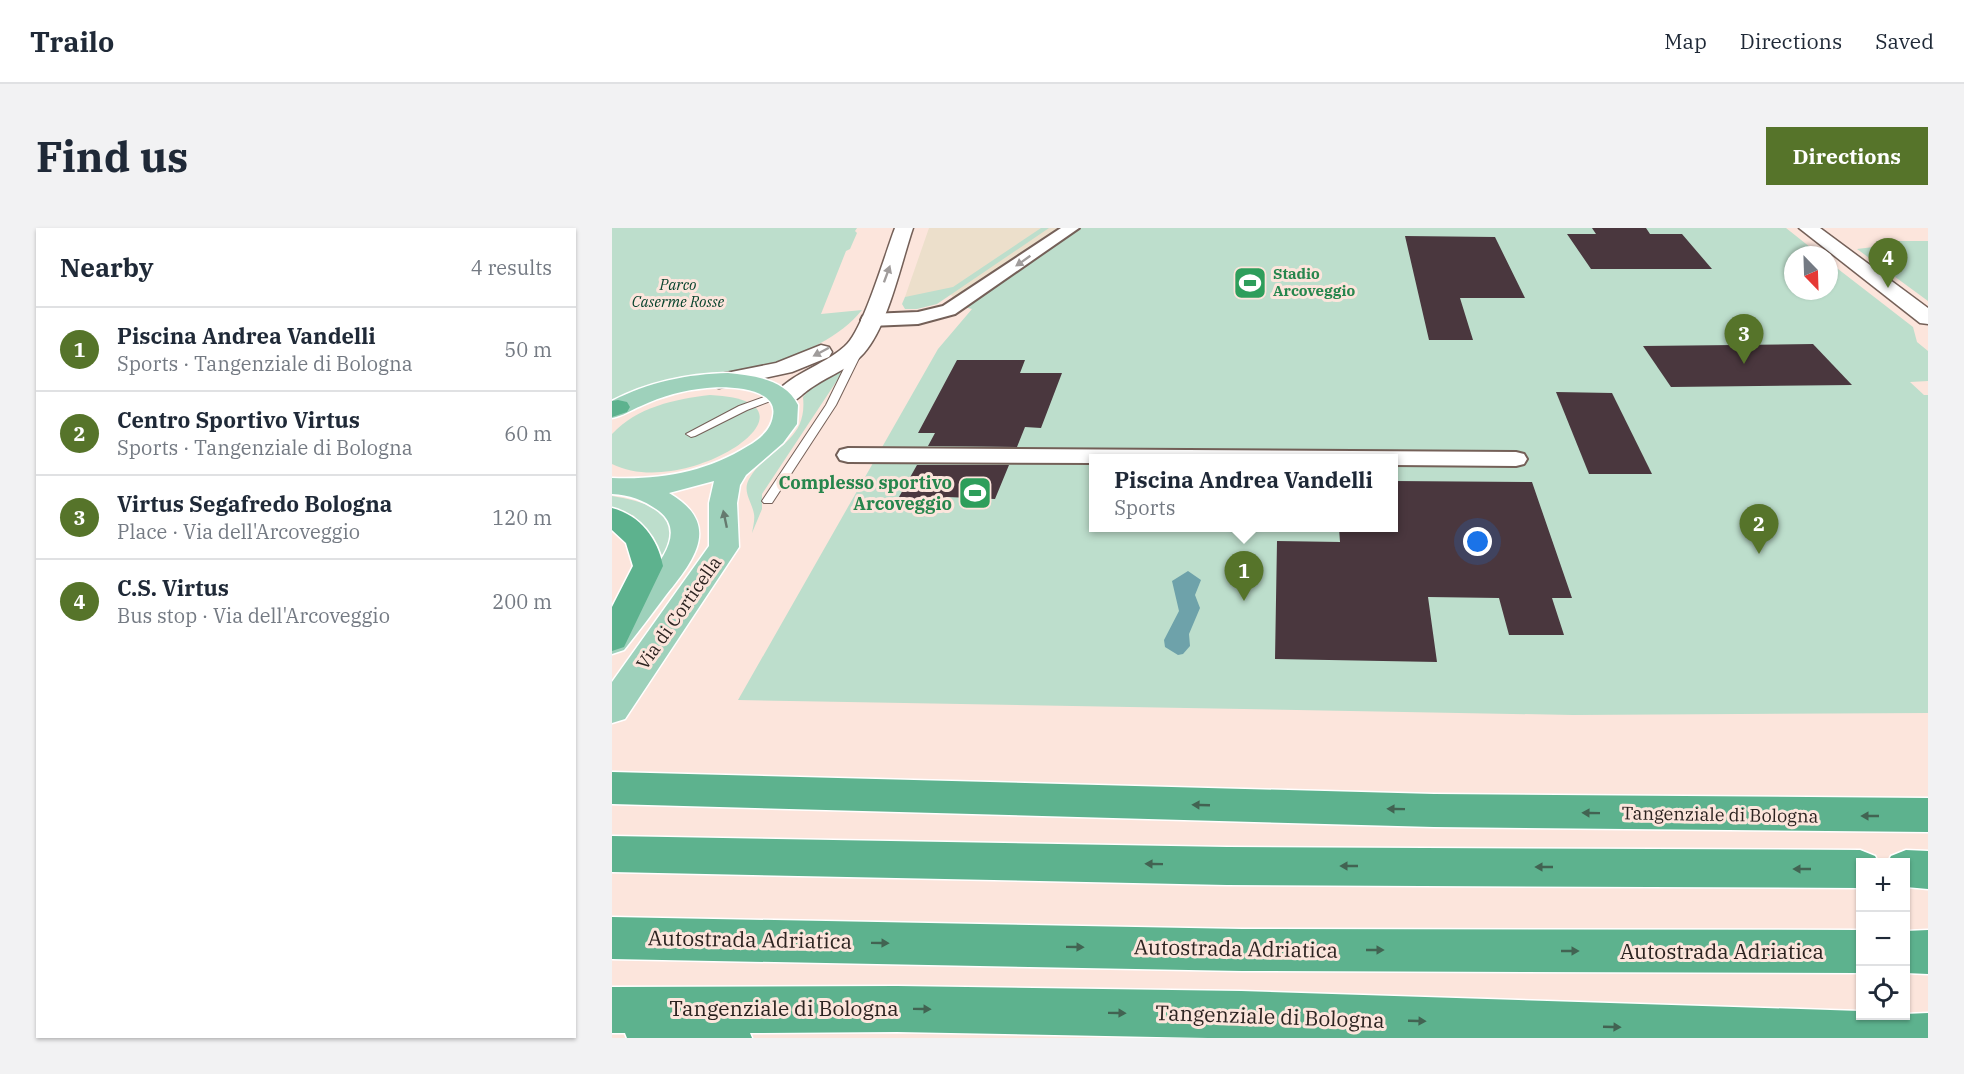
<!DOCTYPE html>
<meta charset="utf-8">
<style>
:root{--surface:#fff;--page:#f2f2f3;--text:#1f2937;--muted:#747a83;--line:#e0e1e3;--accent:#56742a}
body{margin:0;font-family:"IBM Plex Serif",serif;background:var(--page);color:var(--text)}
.controls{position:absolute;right:18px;bottom:18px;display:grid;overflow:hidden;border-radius:0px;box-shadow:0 2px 4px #0004}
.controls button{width:54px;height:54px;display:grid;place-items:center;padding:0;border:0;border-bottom:2px solid var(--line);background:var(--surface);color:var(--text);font:30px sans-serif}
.compass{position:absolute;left:1172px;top:18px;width:54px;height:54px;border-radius:50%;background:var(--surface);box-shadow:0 2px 4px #0004;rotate:157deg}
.you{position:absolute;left:866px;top:314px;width:21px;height:21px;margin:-15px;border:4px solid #fff;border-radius:50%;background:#1a73e8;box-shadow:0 0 0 9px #1a73e833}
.badge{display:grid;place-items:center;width:39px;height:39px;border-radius:50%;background:var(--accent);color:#fff;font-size:20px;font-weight:700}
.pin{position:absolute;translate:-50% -50px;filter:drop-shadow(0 2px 3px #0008)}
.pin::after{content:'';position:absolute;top:32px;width:21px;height:18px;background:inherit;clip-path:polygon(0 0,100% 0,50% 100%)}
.popup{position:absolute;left:477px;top:226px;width:309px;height:78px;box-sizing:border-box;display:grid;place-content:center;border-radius:0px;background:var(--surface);filter:drop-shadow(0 2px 4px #0005);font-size:20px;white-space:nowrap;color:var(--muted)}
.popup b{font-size:22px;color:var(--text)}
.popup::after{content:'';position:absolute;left:50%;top:100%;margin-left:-12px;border:12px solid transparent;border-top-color:var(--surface)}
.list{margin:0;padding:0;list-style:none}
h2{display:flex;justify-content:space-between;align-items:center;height:78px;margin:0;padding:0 24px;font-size:26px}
h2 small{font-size:20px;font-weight:400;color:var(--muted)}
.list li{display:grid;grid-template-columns:39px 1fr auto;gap:18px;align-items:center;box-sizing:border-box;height:84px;padding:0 24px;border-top:2px solid var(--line)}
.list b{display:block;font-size:22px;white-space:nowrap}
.list p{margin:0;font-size:20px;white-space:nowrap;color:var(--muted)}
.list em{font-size:20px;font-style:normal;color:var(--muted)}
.icon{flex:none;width:33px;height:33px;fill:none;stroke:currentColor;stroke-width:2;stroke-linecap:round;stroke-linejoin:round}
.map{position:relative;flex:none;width:1316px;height:810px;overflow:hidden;border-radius:0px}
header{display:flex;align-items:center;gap:36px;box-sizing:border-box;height:84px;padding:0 30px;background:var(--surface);border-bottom:2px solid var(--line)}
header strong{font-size:28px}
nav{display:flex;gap:33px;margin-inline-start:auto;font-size:21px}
.intro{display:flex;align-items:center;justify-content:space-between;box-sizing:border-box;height:144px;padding:0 36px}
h1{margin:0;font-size:42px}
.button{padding:15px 27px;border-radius:0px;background:var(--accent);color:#fff;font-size:21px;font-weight:700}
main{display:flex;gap:36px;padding:0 36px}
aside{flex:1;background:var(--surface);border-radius:0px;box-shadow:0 2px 4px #0004}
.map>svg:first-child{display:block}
</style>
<header>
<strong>Trailo</strong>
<nav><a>Map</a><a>Directions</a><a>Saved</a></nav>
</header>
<div class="intro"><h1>Find us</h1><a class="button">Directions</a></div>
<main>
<aside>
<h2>Nearby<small>4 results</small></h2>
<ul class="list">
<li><span class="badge">1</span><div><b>Piscina Andrea Vandelli</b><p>Sports · Tangenziale di Bologna</p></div><em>50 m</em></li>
<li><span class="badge">2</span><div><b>Centro Sportivo Virtus</b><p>Sports · Tangenziale di Bologna</p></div><em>60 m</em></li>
<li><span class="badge">3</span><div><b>Virtus Segafredo Bologna</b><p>Place · Via dell'Arcoveggio</p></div><em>120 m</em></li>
<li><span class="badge">4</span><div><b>C.S. Virtus</b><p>Bus stop · Via dell'Arcoveggio</p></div><em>200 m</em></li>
</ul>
</aside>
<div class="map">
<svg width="1316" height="810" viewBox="0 0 1316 810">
<rect width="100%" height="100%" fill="#fce5dc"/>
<path fill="#ecdfcb" d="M317,0h149l-114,79 -13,-12 -46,2z"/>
<g fill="#bddecc" fill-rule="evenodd">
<path d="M0,0h245l-2,3 2,2 -7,16 -4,2 -25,63 41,-4c-47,59 -178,76 -250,93z"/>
<path d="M429,0h8l-112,76 -20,5h-12l-3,-5 3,-7 48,-10z"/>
<path d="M466,0h708l34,27h-27v36h36v-29l84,65 4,15 11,9v30l-18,1 14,13h4v318l-355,2 -835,-15 200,-351 34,-40 -8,-2zM482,230h300v70h-300z"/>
<path d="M1264,13h52v60l-71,-52 25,-3z"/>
<path d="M229,143l-1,5 -78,118v15l-10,24c1,-6 3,-13 2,-19 -2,-12 -12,-22 -5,-35 18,-32 59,-35 54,-82l6,-7z"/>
<path d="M98,167c128,6 -23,107 -98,69v-30c25,-27 63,-35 98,-39z"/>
<path d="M0,268c22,4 53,9 60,35 2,8 -1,21 -1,29l-9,1 -4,-13 -24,-32 -22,-9z"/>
</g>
<path fill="#6ea2aa" d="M576,343l13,9 -6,15 5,13 -11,26 1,12 -7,8 -5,1 -13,-8 -1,-7 15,-29 -7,-30z"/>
<g fill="#4a373e">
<path d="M980,0h54l4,6h32l30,35h-121l-24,-35h29z"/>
<path d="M793,8l90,1 30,61h-65l13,42h-44z"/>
<path d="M1201,116l39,41 -181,2 -28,-41z"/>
<path d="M345,132h68l-5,13h42l-21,55 -16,-1 -8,20 -89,-1 7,-13h-17z"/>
<path d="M944,164l56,1 40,81h-63z"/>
<path d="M305,237h92l-14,34 -48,-2 -4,8 -48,-1z"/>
<path d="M782,253l138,1 40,116h-20l12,37h-55l-10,-37 -71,-1 9,65 -162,-3 2,-118 63,1 -1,-14h55z"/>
</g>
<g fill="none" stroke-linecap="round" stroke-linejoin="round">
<defs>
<g id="lane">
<path d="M247,117l5,3 -28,57 -64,98h-8l-2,-2 64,-96 28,-57z"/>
<path d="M166,164l5,3 -2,2 -34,13 -52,26 -4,1 -5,-3 53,-28z"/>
</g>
<g id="street">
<path d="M449,0h18l-124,86 -37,10 -48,2 -7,-2 -2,-4 2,-4 7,-2 48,-2 25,-6z"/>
<path d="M236,220l668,4 8,2 3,5 -3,5 -8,2 -122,-1v-7h-300v5l-246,-1 -8,-2 -3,-5 3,-5z"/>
</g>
<g id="secondary">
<path d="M283,0h18c-12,35 -25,98 -49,125 -13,15 -34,22 -50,33 -15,9 -22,23 -40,18l-3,-5c18,-26 51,-32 74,-53 18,-15 40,-92 50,-118z"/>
<path d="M1187,0h21l108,80v16l-8,-1z"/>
<path d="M209,117l8,2 3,5 -3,5 -37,15 -73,16 -8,-2 -4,-5 4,-5 65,-13z"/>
</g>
<path id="primary" d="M116,145c27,3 57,6 70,32l-1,19 -14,19 -37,32 -6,10 -3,18 2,44 -114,172 -13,4v-41l97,-136v-43l5,-22 -45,12c53,31 26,66 -3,102 -14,19 -28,37 -42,55l-12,4c0,-10 0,-28 2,-37 15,-25 84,-76 45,-106 -15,-11 -29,-16 -47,-17v-16c49,2 94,-6 136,-32 12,-7 23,-16 25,-30 6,-29 -47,-30 -66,-28 -23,2 -45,8 -66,18 -10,4 -18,10 -29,12v-17c36,-19 76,-27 116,-28z"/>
<g id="highway">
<path d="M6,172l9,2 3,5 -3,5 -15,5v-16z"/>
<path d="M0,280c28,7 46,31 51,58l-39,81 -12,4v-44l21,-41 -7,-23 -14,-13z"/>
<path d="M0,544l822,22 494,4v34l-494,-5 -822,-23z"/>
<path d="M0,608l615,11 633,3 15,6 3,6h-18v26l-633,-3 -615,-13z"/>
<path d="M1294,622l22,1v38l-22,-2v-25h-18l3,-6z"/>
<path d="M0,689l630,12 618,1v43l-618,-2 -630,-12z"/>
<path d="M1316,702v44l-22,-1v-42z"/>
<path d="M285,758l344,5 619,20v5l68,-3v25h-720l-311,-6 -147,1 2,5h-125l-2,-5h-13v-46z"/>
</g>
</defs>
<use href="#lane" stroke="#746058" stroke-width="2"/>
<use href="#street" stroke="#746058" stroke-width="4"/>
<use href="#secondary" stroke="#746058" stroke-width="3"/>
<use href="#primary" stroke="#fff" stroke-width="3"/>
<use href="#highway" stroke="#fff" stroke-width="3"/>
<use href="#lane" fill="#fff" fill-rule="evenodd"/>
<use href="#street" fill="#fff" fill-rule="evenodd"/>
<use href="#secondary" fill="#fff" fill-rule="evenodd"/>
<use href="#primary" fill="#9ed1bb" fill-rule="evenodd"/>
<use href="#highway" fill="#5db28e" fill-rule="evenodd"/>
</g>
<defs><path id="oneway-solid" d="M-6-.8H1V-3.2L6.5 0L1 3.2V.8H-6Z" transform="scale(1.5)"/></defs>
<g fill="#a09c9b">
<use href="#oneway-solid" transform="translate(411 33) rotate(145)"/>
<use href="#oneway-solid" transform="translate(275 46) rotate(-70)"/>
<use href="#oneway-solid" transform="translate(209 124) rotate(152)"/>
</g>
<use fill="#657a6e" href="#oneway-solid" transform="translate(113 291) rotate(-102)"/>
<g fill="#426352">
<use href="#oneway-solid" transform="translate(589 577) rotate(-178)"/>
<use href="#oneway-solid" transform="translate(784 581) rotate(-179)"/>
<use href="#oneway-solid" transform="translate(979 585) rotate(-179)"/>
<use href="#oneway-solid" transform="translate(1258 588) rotate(180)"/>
<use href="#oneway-solid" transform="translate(542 636) rotate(-179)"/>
<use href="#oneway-solid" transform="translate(737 638) rotate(-180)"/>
<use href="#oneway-solid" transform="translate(932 639) rotate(-180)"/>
<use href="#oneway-solid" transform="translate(1190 641) rotate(-180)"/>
<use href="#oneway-solid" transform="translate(268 715) rotate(1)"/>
<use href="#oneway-solid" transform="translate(463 719) rotate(1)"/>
<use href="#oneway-solid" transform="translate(763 722)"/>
<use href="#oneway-solid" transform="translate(958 723)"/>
<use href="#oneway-solid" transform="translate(310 781) rotate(1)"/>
<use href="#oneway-solid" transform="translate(505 785) rotate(1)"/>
<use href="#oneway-solid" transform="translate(805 793) rotate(2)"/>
<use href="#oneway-solid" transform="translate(1000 799) rotate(2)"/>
</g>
<defs>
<symbol id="stadium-square" viewBox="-11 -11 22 22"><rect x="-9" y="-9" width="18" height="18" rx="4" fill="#2e9e5b" stroke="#fce5dc"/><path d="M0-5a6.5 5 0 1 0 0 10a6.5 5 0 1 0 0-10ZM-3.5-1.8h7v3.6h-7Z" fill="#fff"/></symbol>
</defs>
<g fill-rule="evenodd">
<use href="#stadium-square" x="619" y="36" width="38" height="38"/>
<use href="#stadium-square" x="344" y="246" width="38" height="38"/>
</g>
<g text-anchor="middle" stroke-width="6" stroke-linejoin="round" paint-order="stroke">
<g font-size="15" font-weight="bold" fill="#27864d" stroke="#fce5dc" text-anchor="start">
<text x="661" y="51">Stadio<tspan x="661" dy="17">Arcoveggio</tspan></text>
</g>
<g font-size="15" font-style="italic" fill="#08432d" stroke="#fce5dc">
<text x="66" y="62">Parco<tspan x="66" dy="17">Caserme Rosse</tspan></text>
</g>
<g font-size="18" font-weight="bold" fill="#27864d" stroke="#fce5dc" text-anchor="end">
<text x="340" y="261">Complesso sportivo<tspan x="340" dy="21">Arcoveggio</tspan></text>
</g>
<g font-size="18" fill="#2c2320" stroke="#fce5dc">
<text transform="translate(67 385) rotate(-55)" y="6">Via di Corticella</text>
<text transform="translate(1108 587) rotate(1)" y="6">Tangenziale di Bologna</text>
</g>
<g font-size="21" fill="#2c2320" stroke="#fce5dc">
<text transform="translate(138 712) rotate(1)" y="7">Autostrada Adriatica</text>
<text transform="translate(624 721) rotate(1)" y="7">Autostrada Adriatica</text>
<text x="1110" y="731">Autostrada Adriatica</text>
<text x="172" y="788">Tangenziale di Bologna</text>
<text transform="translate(658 789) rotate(2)" y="7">Tangenziale di Bologna</text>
</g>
</g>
</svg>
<div class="controls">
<button>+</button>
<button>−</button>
<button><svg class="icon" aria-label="locate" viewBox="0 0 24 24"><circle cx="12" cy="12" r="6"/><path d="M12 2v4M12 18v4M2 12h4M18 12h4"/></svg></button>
</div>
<svg class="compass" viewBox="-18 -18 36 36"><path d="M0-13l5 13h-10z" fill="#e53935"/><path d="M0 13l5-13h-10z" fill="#747a83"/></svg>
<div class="you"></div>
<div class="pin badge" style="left:632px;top:373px">1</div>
<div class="popup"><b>Piscina Andrea Vandelli</b>Sports</div>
<div class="pin badge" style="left:1147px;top:326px">2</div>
<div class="pin badge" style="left:1132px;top:136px">3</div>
<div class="pin badge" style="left:1276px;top:60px">4</div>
</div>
</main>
